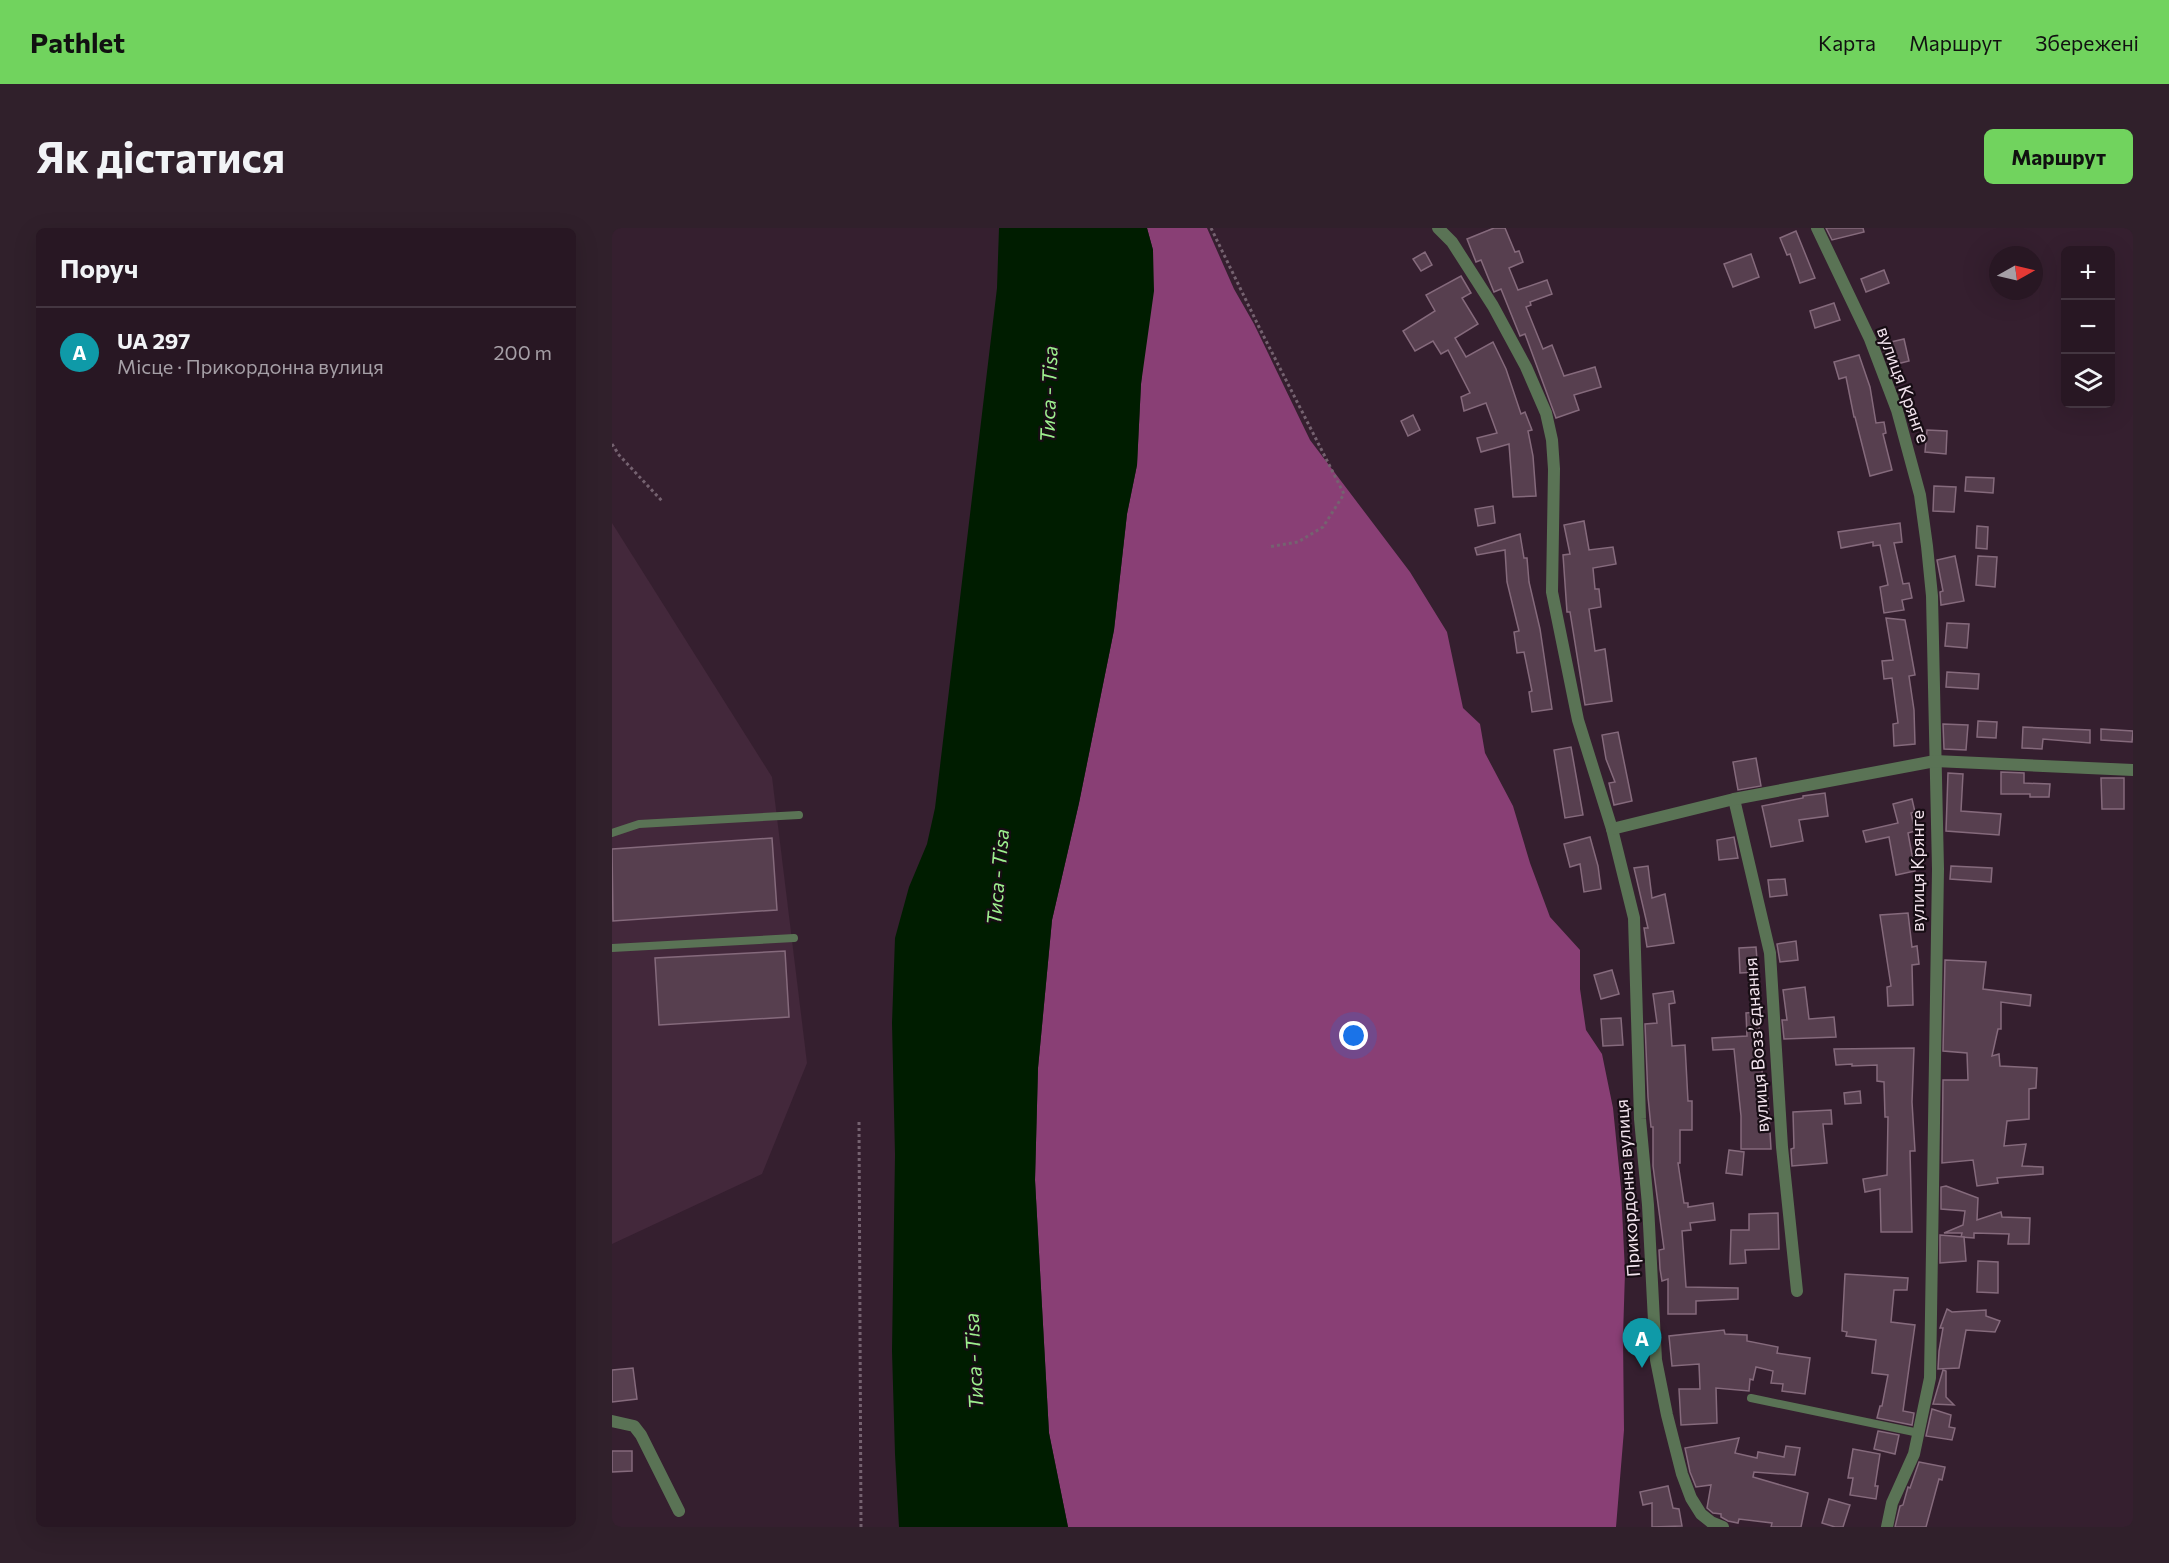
<!DOCTYPE html>
<html lang="uk">
<meta charset="utf-8">
<style>
:root{--surface:#281723;--page:#30202b;--text:#f1f3f6;--muted:#a59fa6;--line:#443641;--accent:#71d35e}
body{margin:0;font-family:Commissioner,sans-serif;background:var(--page);color:var(--text)}
.controls{position:absolute;right:18px;top:18px;display:grid;overflow:hidden;border-radius:9px;box-shadow:0 6px 24px #0002}
.controls button{width:54px;height:54px;display:grid;place-items:center;padding:0;border:0;border-bottom:2px solid var(--line);background:var(--surface);color:var(--text);font:30px sans-serif}
.compass{position:absolute;left:1377px;top:18px;width:54px;height:54px;border-radius:50%;background:var(--surface);box-shadow:0 6px 24px #0002;rotate:82deg}
.you{position:absolute;left:742px;top:808px;width:21px;height:21px;margin:-15px;border:4px solid #fff;border-radius:50%;background:#1a73e8;box-shadow:0 0 0 9px #1a73e833}
.badge{display:grid;place-items:center;width:39px;height:39px;border-radius:50%;background:var(--accent);color:#fff;font-size:20px;font-weight:700}
.pin{position:absolute;translate:-50% -50px;filter:drop-shadow(0 2px 3px #0008)}
.pin::after{content:'';position:absolute;top:32px;width:21px;height:18px;background:inherit;clip-path:polygon(0 0,100% 0,50% 100%)}
.list{margin:0;padding:0;list-style:none}
h2{display:flex;justify-content:space-between;align-items:center;height:78px;margin:0;padding:0 24px;font-size:26px}
h2 small{font-size:20px;font-weight:400;color:var(--muted)}
.list li{display:grid;grid-template-columns:39px 1fr auto;gap:18px;align-items:center;box-sizing:border-box;height:90px;padding:0 24px;border-top:2px solid var(--line)}
.list b{display:block;font-size:22px;white-space:nowrap}
.list p{margin:0;font-size:20px;white-space:nowrap;color:var(--muted)}
.list em{font-size:20px;font-style:normal;color:var(--muted)}
.icon{flex:none;width:33px;height:33px;fill:none;stroke:currentColor;stroke-width:2;stroke-linecap:round;stroke-linejoin:round}
.map{position:relative;flex:none;width:1521px;height:1299px;overflow:hidden;border-radius:9px}
header{display:flex;align-items:center;gap:36px;box-sizing:border-box;height:84px;padding:0 30px;background:var(--accent);color:#111}
header strong{font-size:28px}
nav{display:flex;gap:33px;margin-inline-start:auto;font-size:21px}
.intro{display:flex;align-items:center;justify-content:space-between;box-sizing:border-box;height:144px;padding:0 36px}
h1{margin:0;font-size:42px}
.button{padding:15px 27px;border-radius:9px;background:var(--accent);color:#111;font-size:21px;font-weight:700}
main{display:flex;gap:36px;padding:0 36px}
aside{flex:1;background:var(--surface);border-radius:9px;box-shadow:0 6px 24px #0002}
.map>svg:first-child{display:block}
</style>
<header>
<strong>Pathlet</strong>
<nav><a>Карта</a><a>Маршрут</a><a>Збережені</a></nav>
</header>
<div class="intro"><h1>Як дістатися</h1><a class="button">Маршрут</a></div>
<main>
<aside>
<h2>Поруч<small></small></h2>
<ul class="list">
<li><span class="badge" style="background:#0f9aa8">A</span><div><b>UA 297</b><p>Місце · Прикордонна вулиця</p></div><em>200 m</em></li>
</ul>
</aside>
<div class="map">
<svg width="1521" height="1299" viewBox="0 0 1521 1299">
<rect width="100%" height="100%" fill="#351f2f"/>
<path fill="#43283b" d="M0,295l160,254 35,286 -45,111 -150,70z"/>
<path fill="#893f75" d="M535,0h60l27,61 20,35 56,116 100,132 37,60 16,76 17,16 5,29 28,53 17,57 20,54 30,33v39l6,41 16,24 11,54 8,80 4,84 -2,64 1,94 -8,97h-548l-19,-94 -14,-253 3,-112 14,-148 27,-117 35,-173 13,-116 10,-49 4,-81 12,-134z"/>
<path fill="#001d00" d="M387,0h148l6,22 1,41 -13,93 -4,81 -10,49 -13,116 -35,173 -27,117 -14,148 -3,112 14,253 19,94h-169l-4,-73 -3,-103 3,-196 -3,-132 3,-85 14,-51 18,-43 8,-36 62,-520z"/>
<g fill="#573f4f" stroke="#856a7c" stroke-width="1.5">
<path d="M882,0h11l10,24 4,-1 4,11 -14,6 9,22 29,-10 5,14 -22,8 1,3 -5,2 17,42 9,-4 12,31 31,-9 6,20 -27,8 5,15 -23,8 -31,-84 -5,2 -19,-47 -7,3 -13,-32 -5,2 -9,-23z"/>
<path d="M1214,0h37l1,4 -32,8z"/>
<path d="M1184,3l19,47 -15,5 -10,-29 -3,1 -7,-17z"/>
<path d="M813,24l7,13 -11,6 -8,-12z"/>
<path d="M1139,26l8,23 -26,10 -9,-23z"/>
<path d="M1272,42l5,13 -23,9 -5,-13z"/>
<path d="M849,48l10,17 -9,5 16,26 -23,14 11,19 27,-15 13,27 15,45 4,-2 7,18 -4,1 5,25 3,40 -23,1 -4,-53 -28,8 -4,-14 20,-5 -11,-30 -22,8 -3,-14 9,-4 -22,-43 -7,4 -8,-13 -18,10 -12,-20 32,-20 -9,-16z"/>
<path d="M1222,75l6,17 -25,8 -5,-17z"/>
<path d="M1292,111l5,22 -20,5 -7,-22z"/>
<path d="M1247,127l11,32 6,36 8,-1 2,11 -3,1 9,36 -22,6 -15,-59h-1l-8,-40 -7,2 -5,-17z"/>
<path d="M801,187l7,15 -12,6 -7,-15z"/>
<path d="M1315,202l20,1 -1,23 -21,-2z"/>
<path d="M1354,249l28,1 -1,15 -28,-2z"/>
<path d="M1322,258l22,1 -2,25 -21,-1z"/>
<path d="M881,278l2,17 -17,3 -3,-17z"/>
<path d="M972,293l5,29 24,-3 3,17 -23,4 2,21h4l2,18 -12,2 6,42 10,-2 7,52 -27,4 -15,-93h-3l-4,-57 7,-1 -6,-29z"/>
<path d="M1288,295l2,19 -8,1 9,41 6,-1 3,15 -10,2 2,10 -20,3 -4,-26 8,-2 -8,-40 -7,1v-4l-32,6 -3,-16z"/>
<path d="M1365,298l11,1 -1,22 -11,-1z"/>
<path d="M908,306l4,24h3l2,24 11,47 12,80 -20,3 -3,-20 3,-1 -8,-39 -7,1 -3,-21 5,-1 -12,-49 -2,-32 -28,5 -2,-7z"/>
<path d="M1343,328l9,45 -23,4 -1,-13 3,-1 -6,-31z"/>
<path d="M1366,328l19,1 -2,30 -19,-2z"/>
<path d="M1274,390l19,2 10,55 -6,1 5,34 1,34 -21,2 -1,-22 5,-1 -6,-45 -8,1 -2,-18 11,-1z"/>
<path d="M1335,395l22,1 -2,24 -22,-2z"/>
<path d="M1335,444l32,2 -1,15 -32,-2z"/>
<path d="M1366,493l19,1 -1,16 -19,-1z"/>
<path d="M1331,496l25,1 -2,25 -22,-1z"/>
<path d="M1411,499l67,3v13l-47,-4 -1,10 -20,-1z"/>
<path d="M1489,501l32,2 -1,11 -31,-2z"/>
<path d="M1006,504l14,69 -18,4 -5,-22 6,-1 -9,-23 -4,-24z"/>
<path d="M959,519l12,68 -18,3 -11,-68z"/>
<path d="M1144,530l5,28 -23,4 -5,-28z"/>
<path d="M1389,544l23,1v10l26,1 -1,13h-19v-3h-29z"/>
<path d="M1336,545l15,1 -2,37 40,3 -2,21 -53,-4z"/>
<path d="M1489,550h23v31h-22z"/>
<path d="M1213,565l3,23 -29,4 4,21 -32,6 -9,-41 41,-8v-2z"/>
<path d="M1300,571l3,13 -4,1 4,18 -7,2 7,38 -19,4 -7,-38 -23,5 -3,-11 35,-8 -5,-19z"/>
<path d="M978,609l8,29 3,23 -17,3 -4,-28 -10,3 -6,-23z"/>
<path d="M1122,609l4,21 -19,2 -2,-20z"/>
<path d="M160,610l5,72 -164,11 -1,-72z"/>
<path d="M1036,638l4,32 13,-4 9,49 -27,4 -3,-19h4l-14,-60z"/>
<path d="M1339,638l41,2 -1,14 -41,-3z"/>
<path d="M1173,651l2,16 -17,2 -2,-17z"/>
<path d="M1296,685l4,34 5,-1 2,18 -7,1 1,40 -25,1 -1,-19 4,-1 -11,-71z"/>
<path d="M1184,713l2,19 -18,2 -3,-18z"/>
<path d="M1144,719l2,25 -18,1 -1,-25z"/>
<path d="M173,723l4,66 -130,8 -4,-67z"/>
<path d="M1333,732l41,2 -3,27 48,6 -1,11 -29,-4v27h-3l-6,27 7,-2 1,12 37,2 -1,20 -7,1v30l-22,2 -3,25 22,-2 -4,22 21,1v7l-46,4 1,5 -21,3 -4,-26 -31,3 1,-83h25l-1,-27 -24,-2z"/>
<path d="M1000,742l7,24 -18,5 -7,-24z"/>
<path d="M1193,759l4,32 25,-2 2,20 -52,2 -2,-19h5l-4,-30z"/>
<path d="M1061,763l2,12 -6,1 3,42 13,-1 3,56h4v29h-12v33h-2l6,40h4v4l25,-4 2,17 -25,3 1,7 -9,1 4,56 52,1v11l-42,2v13h-28v-35l-6,2 -2,-12 -1,-19 5,-1 -11,-83v-39h-2l-3,-30 -3,-73 12,-1 -4,-29z"/>
<path d="M1146,784l6,86h4l3,51h-30v-33l-7,-67 -21,1 -1,-12 35,-2 -1,-23z"/>
<path d="M1009,790l2,27 -20,1 -2,-27z"/>
<path d="M1302,820l-2,54 3,49h-5l2,81h-31l-1,-43 -15,3 -2,-13 24,-4 1,-58h-3l-1,-35 -7,-1v-16l-25,1v-2l-16,1 -2,-16z"/>
<path d="M1248,863l1,12 -16,1 -1,-11z"/>
<path d="M1219,882l1,14h-9l4,39 -35,3 -1,-17 3,-1 -1,-36z"/>
<path d="M1117,922l15,2 -2,23 -16,-2z"/>
<path d="M1334,958l32,12 -1,22 24,-8 1,5 28,1 -1,26h-21l1,-10 -35,-1v5l-13,-1 1,-4h-18l19,-8 2,-14 -24,-2v-22z"/>
<path d="M1166,985l1,36 -34,1 1,13 -16,1 1,-34h18v-16z"/>
<path d="M1328,1007l24,2 2,24 -26,2z"/>
<path d="M1366,1033l20,1v31l-21,-1z"/>
<path d="M1233,1046l63,4 -1,12h-13l-3,32 24,3 -12,86 11,2 -2,12 -35,-7 3,-12h2l6,-31 -16,-2 4,-33 -30,-4 1,-4 -5,-1z"/>
<path d="M1335,1081l5,3 34,-2v6l14,5 -5,11 -29,-2 -7,38 -21,1 1,-18 4,-23h-3z"/>
<path d="M1112,1102l1,4 22,1v6l31,6 -1,6 33,5 -5,36 -23,-3 1,-7 -12,-1 2,-12 -17,-4 -3,13 -3,-1 -1,12 -33,-3 1,35 -36,2 -2,-36h21l-1,-25 -27,2 -3,-30z"/>
<path d="M21,1140l4,31 -25,3v-32z"/>
<path d="M1331,1142l3,1v26l8,8 -21,-1z"/>
<path d="M1320,1181l19,6 -2,12 6,1 -3,12 -26,-4z"/>
<path d="M1266,1203l21,4 -4,19 -21,-5z"/>
<path d="M1127,1210l-4,15 22,5 1,-6 26,5 2,-11 14,2 -5,27 -41,-3 -1,5 55,16 -7,34h-30l1,-4 -33,-4 -1,4 -10,-2 -7,-4v-3l-8,-1 -6,-5 4,-23 -15,2 -6,-15 -5,-24z"/>
<path d="M1241,1221l27,5 -5,32h3l-2,13 -26,-4 3,-17h-5z"/>
<path d="M0,1223h20v20l-20,1z"/>
<path d="M1307,1234l26,5 -3,13 -3,-1 -13,48h-31l5,-21 3,-1 5,-18 2,1z"/>
<path d="M1056,1258l5,22 6,1 3,17 -30,1v-24l-9,2 -3,-13z"/>
<path d="M1217,1271l21,6 -7,22h-8l-13,-4z"/>
</g>
<g fill="none" stroke-linecap="round" stroke-linejoin="round">
<g stroke="#756270" stroke-width="3" stroke-dasharray="3 3" stroke-linecap="butt">
<path d="M599,0l48,99 85,167 -21,33 -25,15 -30,5"/>
<path d="M0,216l7,11 43,46"/>
<path d="M247,894l2,405"/>
</g>
<g stroke="#5a7355" stroke-width="8">
<path d="M0,605l27,-9 160,-9"/>
<path d="M0,720l182,-10"/>
<path d="M1139,1170l168,35"/>
</g>
<g stroke="#5a7355" stroke-width="12">
<path d="M826,0l14,14 41,64 33,61 20,46 6,27 2,29 -2,123 26,128 34,109 22,89 6,201 8,86 8,155 11,55 15,59 9,24 10,16 10,8 12,5"/>
<path d="M1205,0l53,111 27,71 23,85 7,51 5,50 6,273 -8,509 -16,76 -22,49 -5,24"/>
<path d="M1122,571l36,154 12,194 15,144"/>
<path d="M1000,601l122,-30 201,-38 198,9"/>
<path d="M0,1193l22,5 7,9 38,76"/>
</g>
</g>
<g text-anchor="middle" stroke-width="4.5" stroke-linejoin="round" paint-order="stroke">
<g font-size="18" fill="#f2e3ed" stroke="#170d14">
<text transform="translate(1291 157) rotate(70)" y="6">вулиця Крянге</text>
<text transform="translate(1306 643) rotate(-90)" y="6">вулиця Крянге</text>
<text transform="translate(1145 817) rotate(-94)" y="6">вулиця Воззʼєднання</text>
<text transform="translate(1016 960) rotate(-94)" y="6">Прикордонна вулиця</text>
</g>
<g font-size="20" font-style="italic" fill="#9def8e" stroke="#170d14">
<text transform="translate(437 166) rotate(-88)" y="7">Тиса - Tisa</text>
<text transform="translate(386 649) rotate(-85)" y="7">Тиса - Tisa</text>
<text transform="translate(362 1133) rotate(-93)" y="7">Тиса - Tisa</text>
</g>
</g>
</svg>
<div class="controls">
<button>+</button>
<button>−</button>
<button><svg class="icon" aria-label="layers" viewBox="0 0 24 24"><path d="M12 4l9 5-9 5-9-5zM3 14l9 5 9-5"/></svg></button>
</div>
<svg class="compass" viewBox="-18 -18 36 36"><path d="M0-13l5 13h-10z" fill="#e53935"/><path d="M0 13l5-13h-10z" fill="#a59fa6"/></svg>
<div class="you"></div>
<div class="pin badge" style="left:1030px;top:1140px;background:#0f9aa8">A</div>
</div>
</main>
